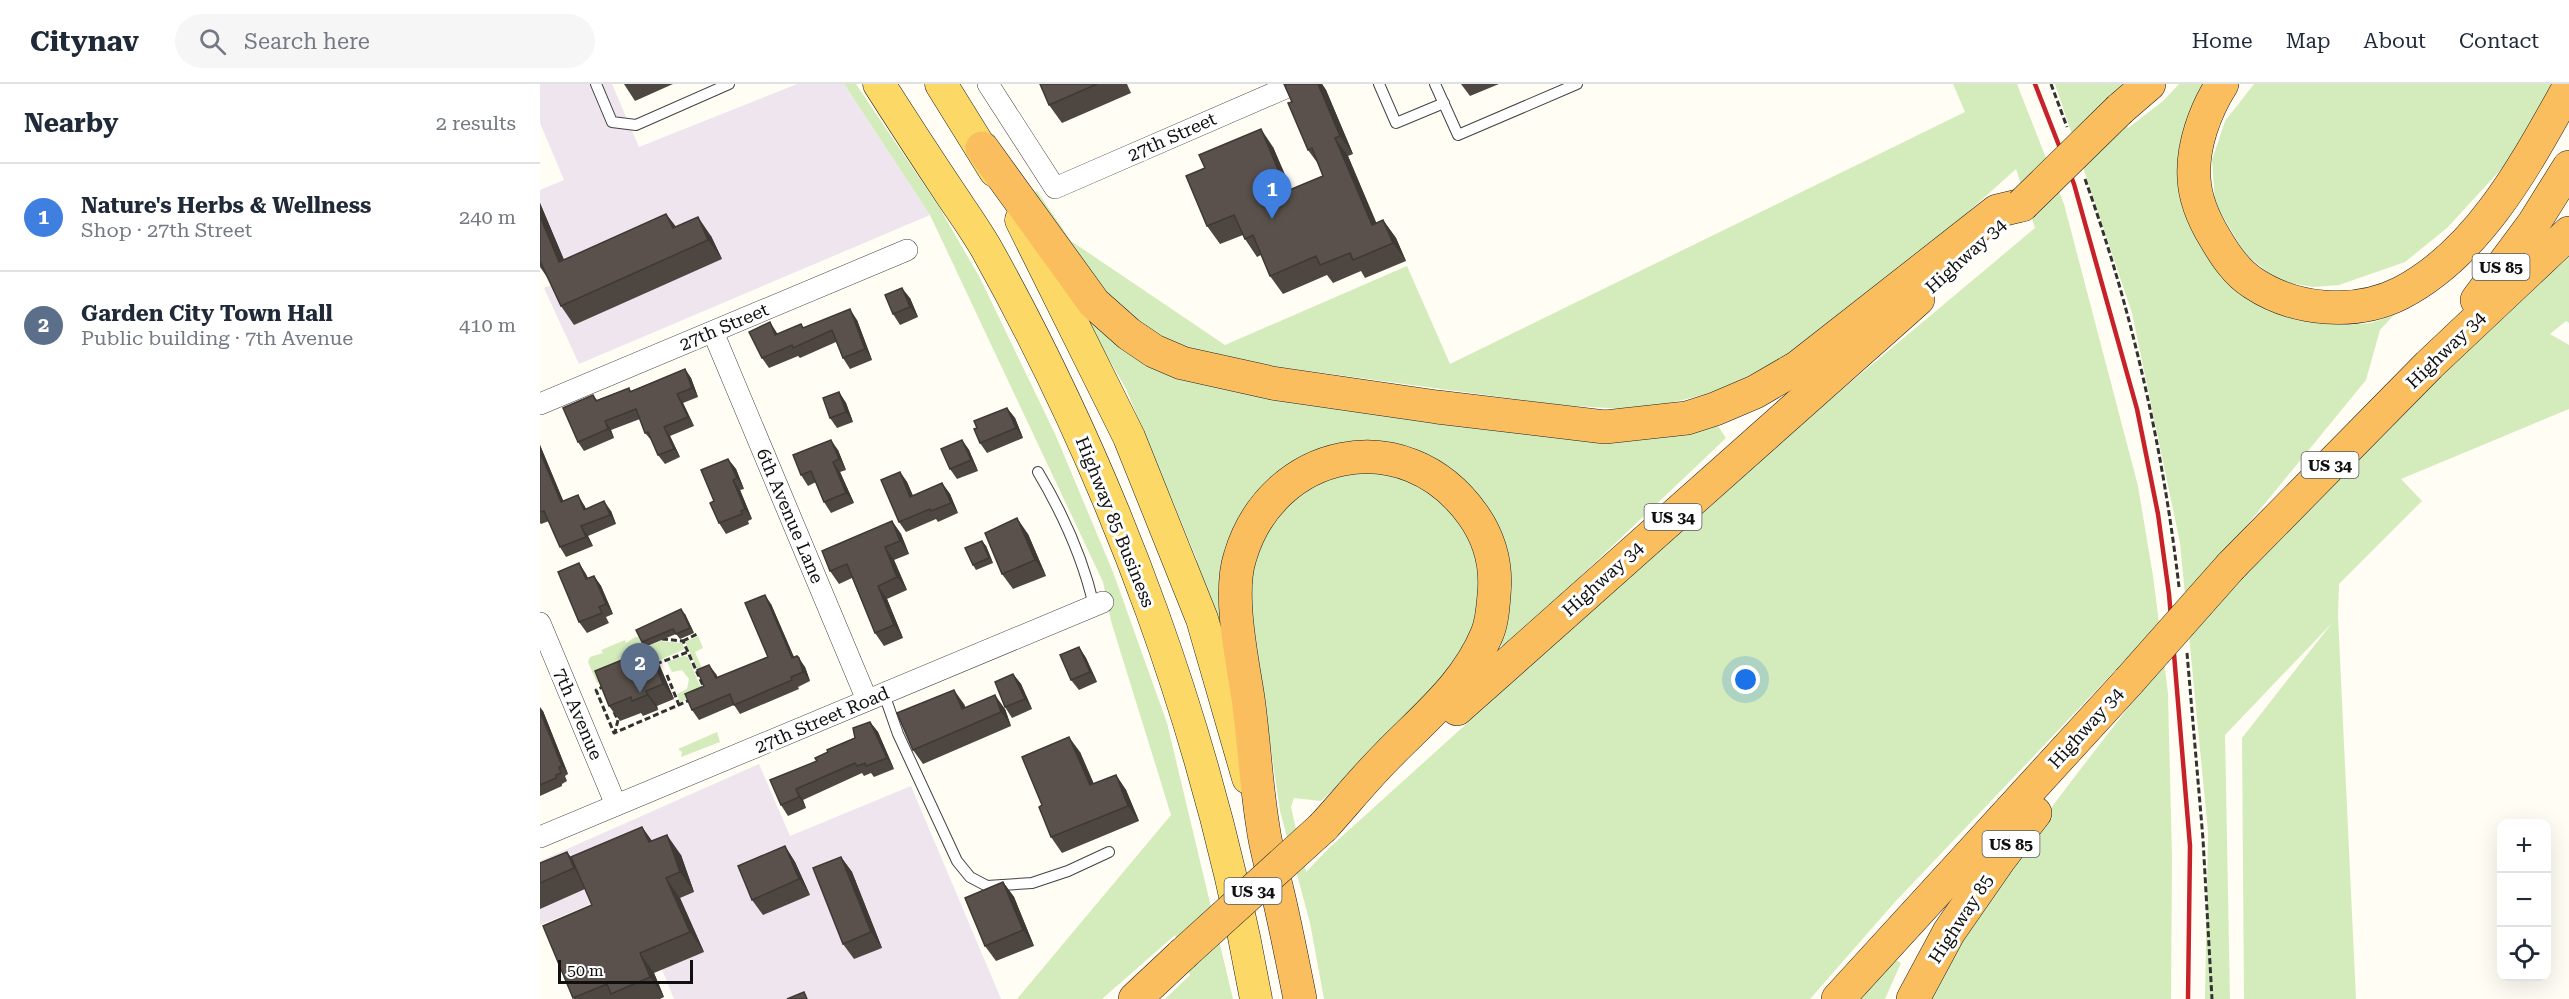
<!DOCTYPE html>
<meta charset="utf-8">
<style>
:root{--surface:#fff;--page:#f6f6f7;--text:#1f2937;--muted:#747a83;--line:#e0e1e3;--accent:#7c3aed}
body{margin:0;font-family:"Roboto Serif",serif;background:var(--page);color:var(--text)}
.controls{position:absolute;right:18px;bottom:18px;display:grid;overflow:hidden;border-radius:12px;box-shadow:0 6px 24px #0002}
.controls button{width:54px;height:54px;display:grid;place-items:center;padding:0;border:0;border-bottom:2px solid var(--line);background:var(--surface);color:var(--text);font:30px sans-serif}
.scale{position:absolute;left:18px;bottom:15px;width:135px;box-sizing:border-box;padding-left:6px;border:3px solid #101010;border-top:0;font-size:16px;line-height:21px;white-space:nowrap;color:#101010;-webkit-text-stroke:4px #fff;paint-order:stroke}
.you{position:absolute;left:1206px;top:596px;width:21px;height:21px;margin:-15px;border:4px solid #fff;border-radius:50%;background:#1a73e8;box-shadow:0 0 0 9px #1a73e833}
.badge{display:grid;place-items:center;width:39px;height:39px;border-radius:50%;background:var(--accent);color:#fff;font-size:20px;font-weight:700}
.pin{position:absolute;translate:-50% -50px;filter:drop-shadow(0 2px 3px #0008)}
.pin::after{content:'';position:absolute;top:32px;width:21px;height:18px;background:inherit;clip-path:polygon(0 0,100% 0,50% 100%)}
.list{margin:0;padding:0;list-style:none}
h2{display:flex;justify-content:space-between;align-items:center;height:78px;margin:0;padding:0 24px;font-size:26px}
h2 small{font-size:20px;font-weight:400;color:var(--muted)}
.list li{display:grid;grid-template-columns:39px 1fr auto;gap:18px;align-items:center;box-sizing:border-box;height:108px;padding:0 24px;border-top:2px solid var(--line)}
.list b{display:block;font-size:22px;white-space:nowrap}
.list p{margin:0;font-size:20px;white-space:nowrap;color:var(--muted)}
.list em{font-size:20px;font-style:normal;color:var(--muted)}
.icon{flex:none;width:33px;height:33px;fill:none;stroke:currentColor;stroke-width:2;stroke-linecap:round;stroke-linejoin:round}
.map{position:relative;flex:none;width:2029px;height:915px;overflow:hidden}
header{display:flex;align-items:center;gap:36px;box-sizing:border-box;height:84px;padding:0 30px;background:var(--surface);border-bottom:2px solid var(--line)}
header strong{font-size:28px}
nav{display:flex;gap:33px;margin-inline-start:auto;font-size:21px}
.search{width:420px;height:54px;background:var(--page);display:flex;align-items:center;gap:15px;box-sizing:border-box;padding:0 21px;border-radius:33px;color:var(--muted);font-size:22px}
main{display:flex}
aside{flex:1;background:var(--surface)}
.map>svg:first-child{display:block}
</style>
<header>
<strong>Citynav</strong>
<div class="search"><svg class="icon" aria-label="search" viewBox="0 0 24 24"><circle cx="10" cy="10" r="6"/><path d="M15 15l6 6"/></svg>Search here</div>
<nav><a>Home</a><a>Map</a><a>About</a><a>Contact</a></nav>
</header>
<main>
<aside>
<h2>Nearby<small>2 results</small></h2>
<ul class="list">
<li><span class="badge" style="background:#3f7fe0">1</span><div><b>Nature's Herbs &amp; Wellness</b><p>Shop · 27th Street</p></div><em>240 m</em></li>
<li><span class="badge" style="background:#5c6f8a">2</span><div><b>Garden City Town Hall</b><p>Public building · 7th Avenue</p></div><em>410 m</em></li>
</ul>
</aside>
<div class="map">
<svg width="2029" height="915" viewBox="0 0 2029 915">
<rect width="100%" height="100%" fill="#fffdf4"/>
<g fill="#eee5ef">
<path d="M0,0h72l27,63 158,-63h47l86,131 -351,149 -35,-76 8,-3 -12,-27v-68l24,-10 -24,-57z"/>
<path d="M219,680l31,72 121,-50 90,213h-327l-42,-103 -39,17 -4,-8 -49,20v-64z"/>
</g>
<g fill="#d4ecbb">
<path d="M304,0h12l83,123 41,71 76,158 57,136 54,151 66,276h-68l25,-24 -15,-40 -73,64h-85l154,-184 -60,-194 -8,-39 -173,-367z"/>
<path d="M1413,0h64l47,120 74,282 15,90 15,117 4,164 -1,142h-245c56,-105 132,-201 205,-295l-5,-45 -232,244 -84,96h-486l-14,-76 -30,-112 -10,-68 -21,-102 -2,-66 13,-39 50,-53 65,-14 33,9 43,31 27,42 10,33 -17,63 -19,33 -131,121 -27,-3 -3,9 15,65 23,-24 435,-393 271,-227 -19,-59 -96,86 -159,120 -58,20 -62,15 -82,-5 -338,-46 -68,-21 -36,-25 -85,-119 5,-3 34,50 154,104 182,-79 43,98 515,-252z"/>
<path d="M1515,0h68l-9,9 14,35 35,-27 16,-17h26l-20,122 127,114 32,5 27,-2 23,-8 -14,15 -14,50 -136,166 3,41 203,-206 133,-125v67l-3,-2 -16,13 19,11v64l-168,70 21,22 -83,83 -1,32 18,383h-112l-2,-261 90,-115 -107,112 5,264h-25l3,-167 -28,-289 -48,-230z"/>
<path d="M1714,0h303l-53,82 -57,62 -42,34 -66,23 -26,2 -34,-6 -34,-27 -30,-51 -3,-43 13,-39z"/>
<path d="M542,228l100,63 54,17 242,34 238,-3 10,15 -221,210 -10,-8 11,-27 6,-24 -6,-35 -62,-84 -157,-2c-19,16 -48,40 -56,66 -9,29 -6,65 -7,96l-4,2 -29,-68 6,-4 -71,-171z"/>
<path d="M158,552l5,12 -8,4 11,26 -4,1 -17,-37z"/>
<path d="M95,553h6l5,10 14,-6 22,2 3,6 -83,36 -2,-3 -3,1 -9,-21 2,-5 13,-4 -2,-3 24,-10 1,3z"/>
<path d="M143,572l5,1 15,36 -23,9 -3,-8 10,-5 2,-10 -7,-9 -10,2 -5,-10z"/>
<path d="M177,648l3,10 -39,15 1,-5 -4,-3z"/>
<path d="M1354,875l7,4 -16,36h-27z"/>
</g>
<g fill="none" stroke-linecap="round" stroke-linejoin="round">
<defs>
<g id="service">
<path d="M56,0l16,38 24,3 93,-41"/>
<path d="M839,0l17,39 48,-20"/>
<path d="M895,0l23,51 119,-51"/>
<path d="M498,388c25,42 45,86 56,134"/>
<path d="M344,610l14,40 59,127 13,16 17,9 45,-3 36,-12 41,-19"/>
</g>
<g id="minor">
<path d="M448,0l67,104 235,-102"/>
<path d="M173,248l154,368"/>
<path d="M0,320l367,-154"/>
<path d="M0,539l76,182"/>
<path d="M0,753l563,-235"/>
</g>
<g id="primary">
<path d="M339,0c23,36 47,73 71,109 12,18 25,36 36,55 130,233 223,488 270,751"/>
<path d="M401,0l54,87"/>
<path d="M481,136l108,217 73,182 46,159"/>
</g>
<g id="trunk">
<path d="M1682,0c-17,27 -30,62 -28,94 1,22 10,42 21,60 10,17 21,34 38,45 42,28 103,33 148,10 79,-41 126,-131 168,-206"/>
<path d="M1580,25l29,-25"/>
<path d="M442,64l112,155 35,31 25,17 28,12 90,20 165,24 168,20 82,-9 28,-9 40,-17 43,-25 199,-156 25,-6"/>
<path d="M1937,216l57,-77 35,-56"/>
<path d="M1691,482l198,-201 140,-132"/>
<path d="M917,625l461,-410"/>
<path d="M595,915l48,-45"/>
<path d="M760,915c-7,-35 -14,-71 -22,-105 -5,-22 -12,-44 -15,-67 -7,-42 -9,-86 -15,-129 -6,-39 -20,-104 -8,-141 32,-109 165,-138 233,-42 17,24 24,51 21,80 -1,13 -2,27 -7,39 -21,51 -62,83 -100,122 -22,22 -43,48 -64,71"/>
<path d="M1298,915l291,-318"/>
<path d="M1373,915l36,-67 50,-72 36,-47"/>
</g>
</defs>
<use href="#service" stroke="#434343" stroke-width="12"/>
<use href="#minor" stroke="#434343" stroke-width="22"/>
<use href="#primary" stroke="#212121" stroke-width="33"/>
<use href="#trunk" stroke="#212121" stroke-width="34"/>
<g stroke="#323232" stroke-width="3" stroke-dasharray="6 3" stroke-linecap="butt">
<path d="M1511,0l16,43"/>
<path d="M1545,95c47,131 78,269 94,408"/>
<path d="M122,555l21,2 22,49"/>
<path d="M143,557l14,-7"/>
<path d="M1647,569l16,186 9,160"/>
<path d="M116,580l32,-12"/>
<path d="M127,591l12,30"/>
<path d="M65,602l-9,4 18,43 76,-33"/>
<path d="M74,628l4,8 -3,12"/>
</g>
<use href="#service" stroke="#fff" stroke-width="10"/>
<use href="#minor" stroke="#fff" stroke-width="21"/>
<use href="#primary" stroke="#fcd966" stroke-width="32"/>
<use href="#trunk" stroke="#fabe5f" stroke-width="33"/>
<path stroke="#c72229" stroke-width="4.5" d="M1495,0l39,100 63,225 21,105 11,80 21,252 -2,153"/>
<defs>
<g id="trunk-bridge">
<path d="M1482,121l98,-96"/>
<path d="M1589,597l102,-115"/>
<path d="M643,870l140,-127"/>
</g>
</defs>
<use href="#trunk-bridge" stroke="#212121" stroke-width="34" stroke-linecap="butt"/>
<use href="#trunk-bridge" stroke="#fabe5f" stroke-width="33"/>
</g>
<g fill="#4d4641">
<path d="M84,0h49l-38,17z"/>
<path d="M500,0h87l4,9 -69,30 -13,-18z"/>
<path d="M744,0h38l4,6 27,64 -5,2 28,67 7,-3 13,18 10,23 -41,17 -4,-7 -28,12 -6,-8 -44,19 -13,-18 -9,-21 -4,2 -12,-18 -2,-4 -23,9 -13,-18 66,-79 18,42 32,-13 -4,-11 -11,-15 -16,-48z"/>
<path d="M921,0h38l-29,12z"/>
<path d="M0,119l24,57 102,-46 10,13 35,9 11,23 -148,66 -13,-19 -12,-26 -9,-13z"/>
<path d="M370,214l8,19 -18,8 -7,-11z"/>
<path d="M317,236l15,40 -22,9 -7,-11 -7,-16 -36,16 -2,-2 -29,12 -7,-10 16,-24 23,-10 2,4z"/>
<path d="M145,285l6,9 7,19 -15,6 11,23 -24,10 10,21 -15,7 -7,-9 -6,-14 -7,-8 -5,-14 -29,11 3,8 -30,13 -6,-9 15,-47 4,5 32,-12 2,3z"/>
<path d="M299,308l7,11 7,19 -16,6 -7,-10z"/>
<path d="M467,324l8,10 8,20 -36,15 -7,-10z"/>
<path d="M422,356l7,10 9,21 -21,8 -7,-10z"/>
<path d="M0,361l23,56 21,4 2,4 25,2 5,13 -28,12 5,10 -27,11 -6,-10 -11,-26 -8,3 -1,-1z"/>
<path d="M298,366l8,20 -6,2 14,31 -23,10 -7,-11 -8,-20 -8,4 -7,-11z"/>
<path d="M188,375l8,10 8,20 -4,1 12,29 -4,2 1,3 -23,10 -7,-11 -5,-22z"/>
<path d="M360,388l7,10 6,14 29,-13 8,11 8,19 -20,9 -2,-3 -30,13 -7,-10z"/>
<path d="M352,437l9,13 8,20 -15,6 13,30 -20,9 16,39 -19,8 -9,-13 -23,-55 -13,6 -9,-13z"/>
<path d="M488,450l18,42 -33,13 -11,-15z"/>
<path d="M442,457l4,5 7,17 -17,7 -3,-5z"/>
<path d="M39,479l9,15 6,-2 7,10 12,28 -7,3 3,6 -22,10 -8,-11z"/>
<path d="M231,520l23,53 11,10 5,14 -12,6 1,2 -59,25 -6,-9 -35,15 -7,-10 12,-24 12,-12 2,4 50,-21z"/>
<path d="M145,530l9,19 -14,6 -4,-5 -31,13 -3,-5z"/>
<path d="M539,563l7,11 11,24 -18,8 -8,-10z"/>
<path d="M109,565l10,15 15,35 -17,7 1,4 -15,6 -2,-3 -21,8 -11,-15z"/>
<path d="M473,590l8,10 11,25 -20,9 -7,-11z"/>
<path d="M424,620l1,3 40,2 6,17 -88,38 -10,-14z"/>
<path d="M0,627h3l25,63 -3,2 2,5 -5,3v2l-22,10z"/>
<path d="M330,638l8,10 16,37 -20,8 -3,-4 -7,3 -2,-3 -59,27 3,8 -18,8 -7,-11 36,-44 11,-9 27,-14z"/>
<path d="M540,668l14,32 22,-9 10,15 13,31 -77,32 -11,-16 -9,-32z"/>
<path d="M102,743l10,14 29,14 13,37 -14,6 24,54 -50,21 10,24 -4,2h-86l-31,-73 49,-21 -7,-16 -45,20v-46l27,-11 5,7z"/>
<path d="M245,762l10,16 15,33 -47,20 -11,-15z"/>
<path d="M301,773l11,15 30,76 -28,11 -11,-15z"/>
<path d="M463,798l11,15 20,49 -38,15 -11,-15z"/>
</g>
<g fill="#3f3935">
<path d="M778,0h4l4,6 27,64 -13,-18z"/>
<path d="M721,45l12,18 27,62 -13,-18z"/>
<path d="M795,54l13,18 37,87 -13,-18z"/>
<path d="M0,119l33,78 -14,-19 -19,-46z"/>
<path d="M126,130l14,18 -7,-4z"/>
<path d="M158,133l13,19 11,23 -14,-19z"/>
<path d="M843,136l13,18 10,23 -13,-18z"/>
<path d="M362,204l8,10 8,19 -8,-10z"/>
<path d="M310,225l7,11 15,40 -7,-11z"/>
<path d="M230,238l7,11 6,12 -8,-10z"/>
<path d="M145,285l6,9 7,19 -6,-9z"/>
<path d="M299,308l7,11 7,19 -7,-10z"/>
<path d="M137,310l6,9 11,23 -6,-9z"/>
<path d="M467,324l8,10 8,20 -7,-10z"/>
<path d="M65,337l6,9 3,8 -6,-9z"/>
<path d="M124,343l6,9 10,21 -6,-8z"/>
<path d="M291,356l7,10 8,20 -7,-11z"/>
<path d="M422,356l7,10 9,21 -7,-11z"/>
<path d="M0,361l28,67 -7,-10 -21,-50z"/>
<path d="M188,375l8,10 8,20 -7,-11z"/>
<path d="M293,378l7,10 14,31 -8,-10z"/>
<path d="M360,388l7,10 11,25 -8,-10z"/>
<path d="M193,396l7,10 12,29 -7,-10z"/>
<path d="M402,399l8,11 8,19 -7,-10z"/>
<path d="M38,411l6,10 7,14 -7,-9z"/>
<path d="M64,417l7,10 5,13 -6,-9z"/>
<path d="M477,434l11,16 18,42 -11,-16z"/>
<path d="M352,437l9,13 8,20 -9,-13z"/>
<path d="M41,442l7,10 5,10 -7,-9z"/>
<path d="M442,457l4,5 7,17 -4,-5z"/>
<path d="M345,463l9,13 13,30 -10,-13z"/>
<path d="M39,479l7,11 7,16 -7,-11z"/>
<path d="M54,492l7,10 12,28 -7,-10z"/>
<path d="M338,502l9,13 16,39 -9,-13z"/>
<path d="M225,511l6,9 27,63 -6,-9z"/>
<path d="M141,525l4,5 9,19 -4,-5z"/>
<path d="M539,563l7,11 11,24 -7,-10z"/>
<path d="M109,565l10,15 15,35 -11,-15z"/>
<path d="M259,574l6,9 5,14 -7,-9z"/>
<path d="M169,581l7,9 6,14 -6,-10z"/>
<path d="M473,590l8,10 11,25 -7,-10z"/>
<path d="M414,606l10,14 8,19 -10,-14z"/>
<path d="M106,607l11,15 1,4 -11,-15z"/>
<path d="M455,611l10,14 6,17 -10,-14z"/>
<path d="M0,623l3,4 25,63 -6,-8 -22,-55z"/>
<path d="M330,638l8,10 16,37 -7,-11z"/>
<path d="M529,653l11,15 21,49 -11,-16z"/>
<path d="M576,691l10,15 13,31 -11,-15z"/>
<path d="M256,705l7,11 3,8 -7,-11z"/>
<path d="M102,743l14,20 -7,-5z"/>
<path d="M127,751l14,20 13,37 -14,-20z"/>
<path d="M245,762l10,16 15,33 -11,-16z"/>
<path d="M27,768l14,20 7,16 -14,-20z"/>
<path d="M301,773l11,15 30,76 -11,-16z"/>
<path d="M126,794l14,20 24,54 -14,-20z"/>
<path d="M463,798l11,15 20,49 -11,-16z"/>
<path d="M100,869l14,20 10,24 -14,-20z"/>
</g>
<g fill="#5a514c" stroke="#3f3935" stroke-width="1.5">
<path d="M500,0h57l-48,21z"/>
<path d="M744,0h34l22,52 -5,2 37,87 11,-5 10,23 -40,17 -3,-7 -30,12 -4,-9 -46,20 -17,-41 -8,4 -11,-24 -27,11 -21,-50 19,-8 -6,-13 62,-26 26,62 36,-15 -11,-28 -4,2 -20,-47 4,-1z"/>
<path d="M126,130l7,14 25,-11 10,23 -147,66 -21,-45v-45l19,46z"/>
<path d="M362,204l8,19 -17,7 -8,-19z"/>
<path d="M310,225l15,40 -22,9 -11,-28 -39,18 -1,-3 -30,13 -13,-26 21,-10 5,13 26,-11 2,4z"/>
<path d="M145,285l7,19 -15,6 11,23 -24,10 10,22 -16,6 -10,-23 -3,1 -9,-24 -31,12 3,8 -30,13 -15,-34 30,-13 3,6 33,-13 1,4z"/>
<path d="M299,308l7,20 -16,6 -7,-20z"/>
<path d="M467,324l9,20 -36,15 -6,-14 3,-1 -3,-7z"/>
<path d="M291,356l8,19 -6,3 13,31 -22,9 -13,-31 -10,4 -8,-20z"/>
<path d="M422,356l9,20 -21,9 -9,-20z"/>
<path d="M0,368l21,50 17,-7 6,15 20,-9 6,14 -29,11 5,11 -26,10 -16,-36 -4,1z"/>
<path d="M188,375l9,19 -4,2 12,29 -4,2 1,3 -23,9 -9,-20 4,-2 -13,-31z"/>
<path d="M360,388l10,25 32,-14 9,20 -20,8 -1,-2 -31,13 -18,-42z"/>
<path d="M477,434l18,42 -33,14 -17,-41z"/>
<path d="M352,437l8,20 -15,6 12,30 -19,9 16,39 -19,8 -28,-69 -17,7 -8,-20z"/>
<path d="M442,457l7,17 -16,7 -8,-17z"/>
<path d="M39,479l7,16 8,-3 12,28 -7,3 3,6 -23,9 -21,-50z"/>
<path d="M225,511l27,63 5,-2 2,2 4,14 -12,5 1,3 -58,25 -4,-11 -38,16 -7,-16 19,-8 -7,-16 12,-5 7,13 52,-21 -23,-54z"/>
<path d="M141,525l9,19 -14,6 -3,-5 -31,13 -6,-12z"/>
<path d="M539,563l11,25 -19,8 -11,-25z"/>
<path d="M109,565l14,35 -17,7 1,4 -15,6 -1,-4 -22,9 -14,-35z"/>
<path d="M473,590l12,25 -20,8 -10,-25z"/>
<path d="M414,606l8,19 33,-14 6,17 -88,38 -16,-37z"/>
<path d="M0,627l22,55 -3,1 2,6 -5,2v3l-16,7z"/>
<path d="M330,638l17,36 -21,8 -1,-3 -8,3 -2,-3 -59,26 3,8 -18,8 -11,-25 47,-19 -2,-3 13,-6 -1,-2 28,-12 -2,-10z"/>
<path d="M529,653l21,48 26,-10 12,31 -77,31 -12,-30 3,-2 -20,-48z"/>
<path d="M102,743l7,15 18,-7 13,37 -14,6 24,54 -50,21 10,24 -39,17 -4,-10 -34,14 -30,-72 49,-21 -21,-48z"/>
<path d="M245,762l14,33 -47,21 -14,-34z"/>
<path d="M27,768l7,16 -34,15v-20z"/>
<path d="M301,773l30,75 -28,12 -30,-76z"/>
<path d="M463,798l20,48 -38,16 -20,-48z"/>
<path d="M264,908l3,7h-20z"/>
</g>
<g text-anchor="middle" stroke-width="6" stroke-linejoin="round" paint-order="stroke">
<g fill="#fff" stroke="#585858" stroke-width="1.5">
<rect x="1932.5" y="170" width="57" height="26" rx="4.5"/>
<rect x="1761.5" y="368" width="57" height="26" rx="4.5"/>
<rect x="1104.5" y="420" width="57" height="26" rx="4.5"/>
<rect x="1442.5" y="747" width="57" height="26" rx="4.5"/>
<rect x="684.5" y="794" width="57" height="26" rx="4.5"/>
</g>
<g font-size="16" font-weight="bold" fill="#101010">
<text x="1961" y="189">US 85</text>
<text x="1790" y="387">US 34</text>
<text x="1133" y="439">US 34</text>
<text x="1471" y="766">US 85</text>
<text x="713" y="813">US 34</text>
</g>
<g font-size="18" fill="#101010" stroke="#fff">
<text transform="translate(632 53) rotate(-24)" y="6">27th Street</text>
<text transform="translate(1426 172) rotate(-42)" y="6">Highway 34</text>
<text transform="translate(184 243) rotate(-23)" y="6">27th Street</text>
<text transform="translate(1906 266) rotate(-44)" y="6">Highway 34</text>
<text transform="translate(250 432) rotate(67)" y="6">6th Avenue Lane</text>
<text transform="translate(575 438) rotate(68)" y="6">Highway 85 Business</text>
<text transform="translate(1063 495) rotate(-42)" y="6">Highway 34</text>
<text transform="translate(38 630) rotate(67)" y="6">7th Avenue</text>
<text transform="translate(282 636) rotate(-23)" y="6">27th Street Road</text>
<text transform="translate(1546 644) rotate(-48)" y="6">Highway 34</text>
<text transform="translate(1421 835) rotate(-57)" y="6">Highway 85</text>
</g>
</g>
</svg>
<div class="controls">
<button>+</button>
<button>−</button>
<button><svg class="icon" aria-label="locate" viewBox="0 0 24 24"><circle cx="12" cy="12" r="6"/><path d="M12 2v4M12 18v4M2 12h4M18 12h4"/></svg></button>
</div>
<div class="scale">50 m</div>
<div class="you"></div>
<div class="pin badge" style="left:732px;top:135px;background:#3f7fe0">1</div>
<div class="pin badge" style="left:100px;top:609px;background:#5c6f8a">2</div>
</div>
</main>
